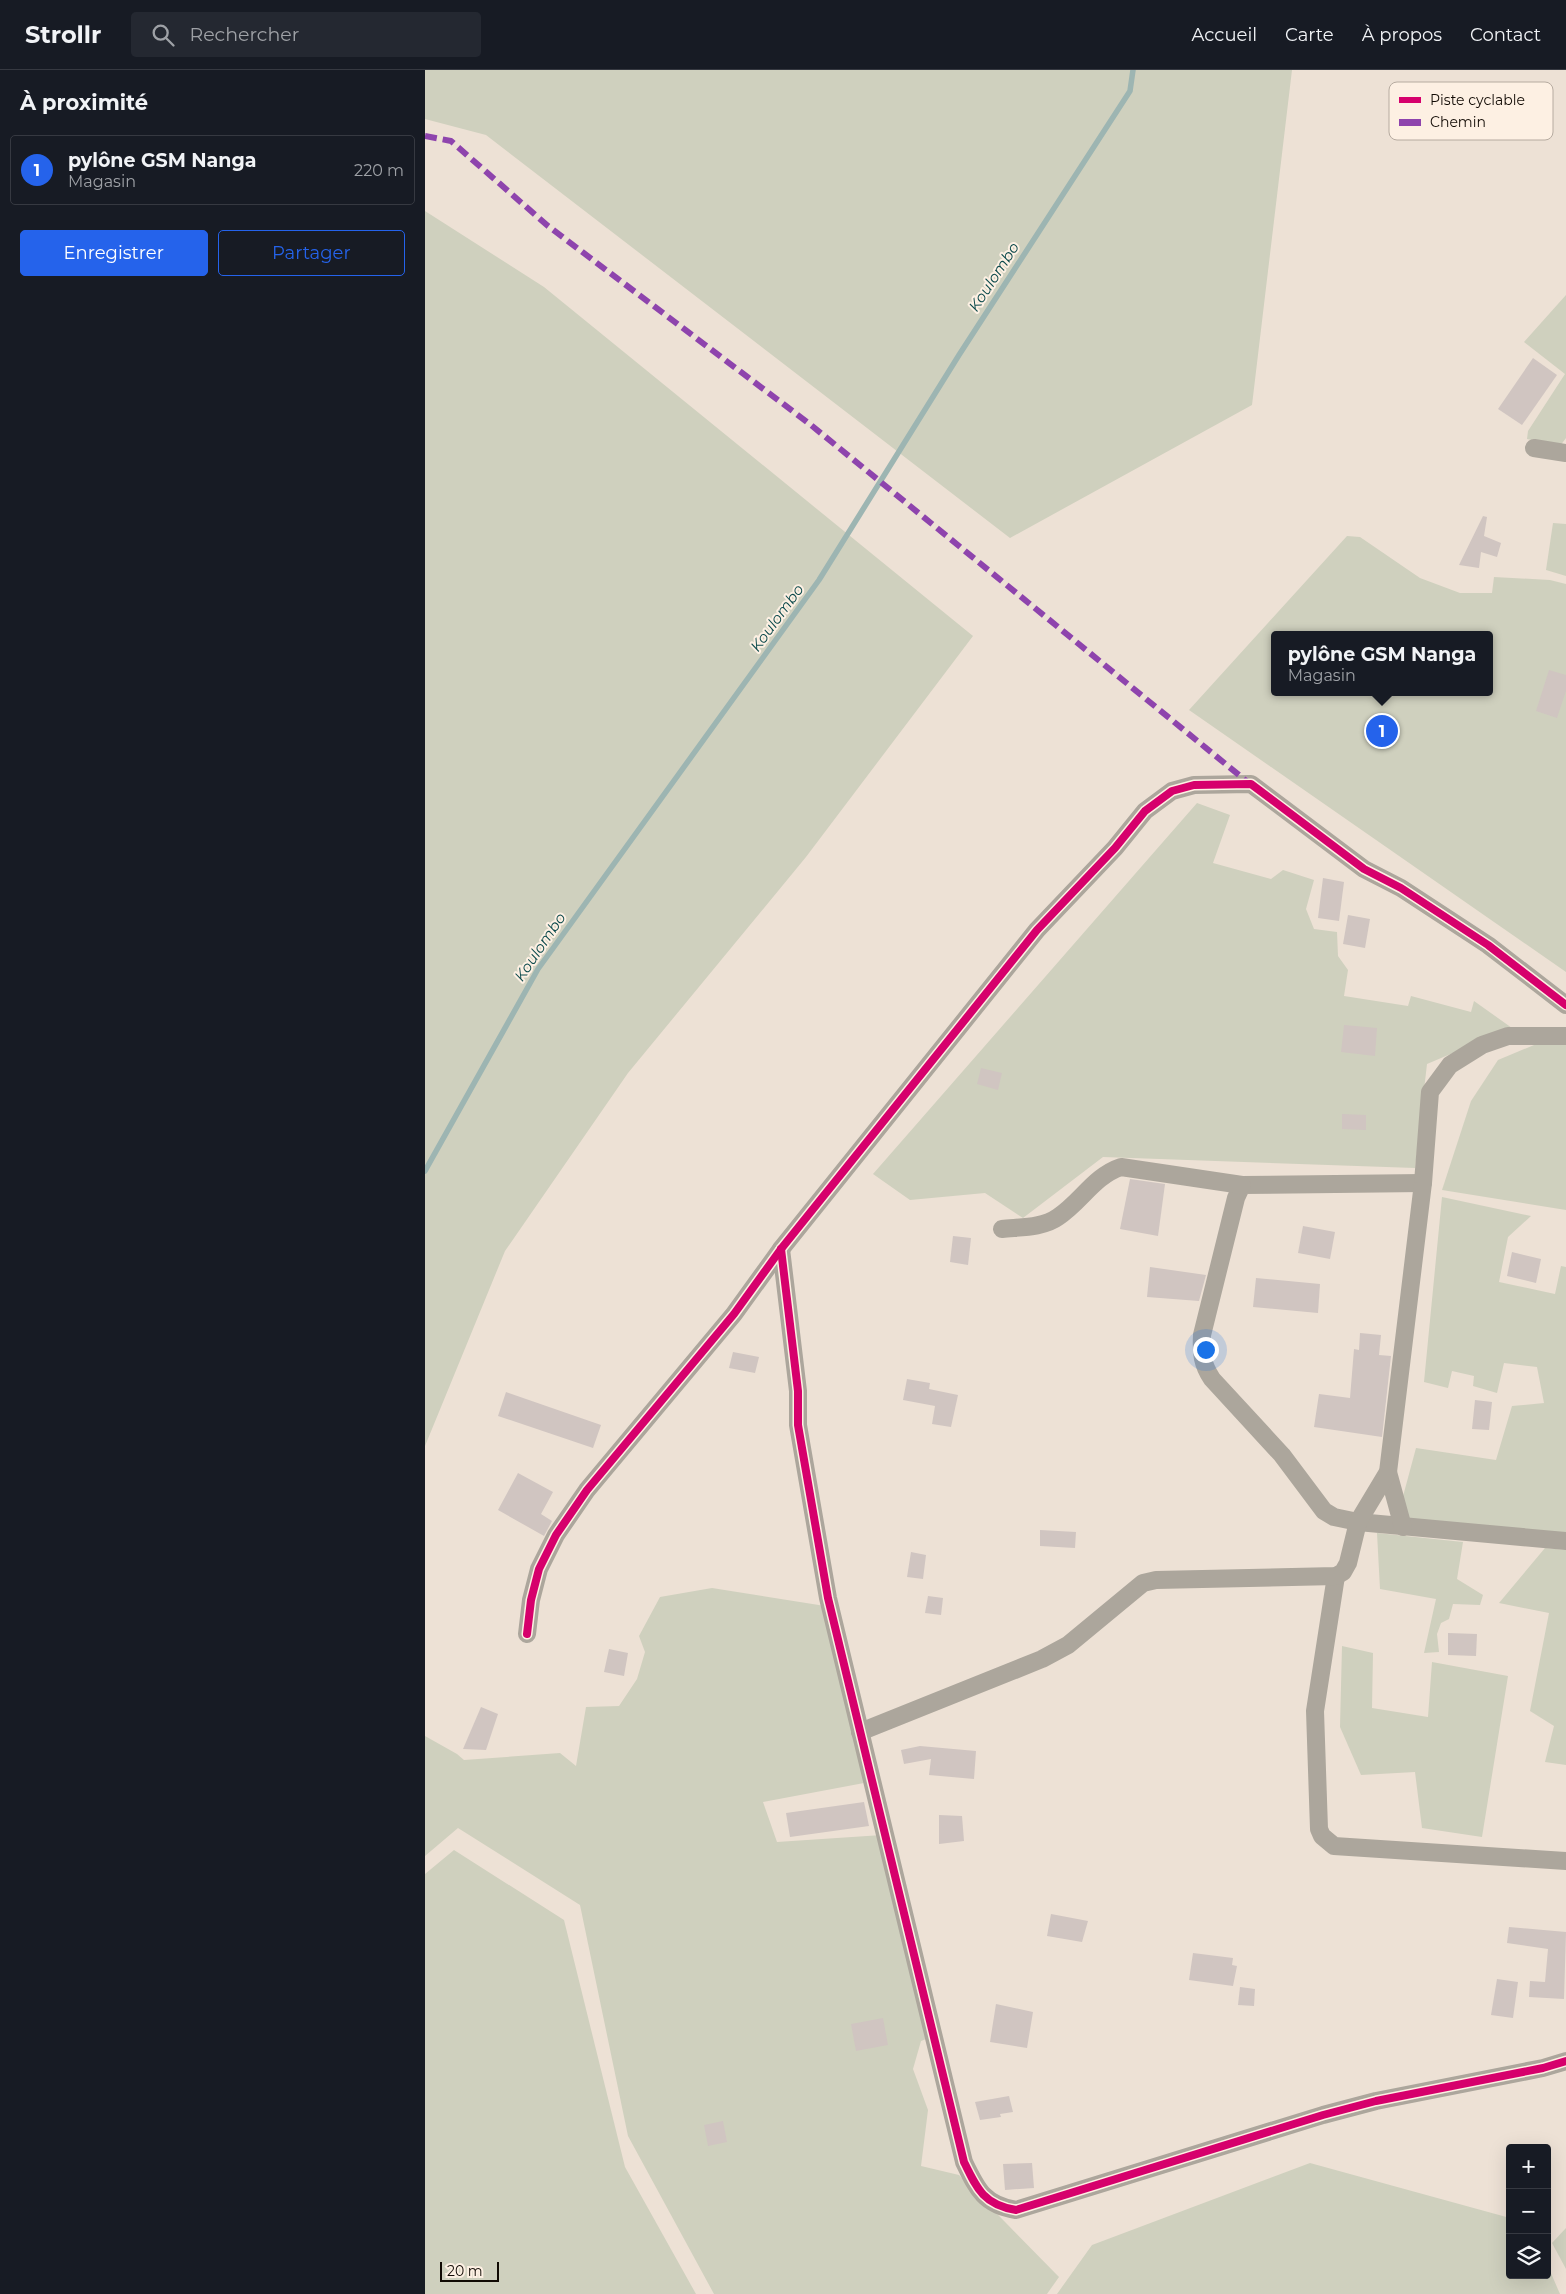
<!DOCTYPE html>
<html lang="fr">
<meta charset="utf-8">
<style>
:root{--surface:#171b24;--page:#242831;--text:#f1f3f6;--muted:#9ea1a6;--line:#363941;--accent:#2563eb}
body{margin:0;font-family:Montserrat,sans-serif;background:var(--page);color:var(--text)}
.controls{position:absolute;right:15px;bottom:15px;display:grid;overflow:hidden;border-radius:5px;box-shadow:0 5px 20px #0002}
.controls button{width:45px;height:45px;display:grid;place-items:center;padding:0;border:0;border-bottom:1px solid var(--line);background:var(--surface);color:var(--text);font:25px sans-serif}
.scale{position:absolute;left:15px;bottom:12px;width:59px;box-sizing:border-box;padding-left:5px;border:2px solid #110a04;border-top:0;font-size:14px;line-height:18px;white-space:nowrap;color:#110a04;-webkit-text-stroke:4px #fdf0e3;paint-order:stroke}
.you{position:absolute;left:780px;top:1279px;width:18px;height:18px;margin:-12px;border:4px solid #fff;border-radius:50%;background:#1a73e8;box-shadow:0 0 0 8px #1a73e833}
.badge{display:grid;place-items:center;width:32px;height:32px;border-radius:50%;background:var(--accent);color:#fff;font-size:16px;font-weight:700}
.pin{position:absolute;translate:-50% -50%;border:2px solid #fff;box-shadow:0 1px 5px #0006}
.popup{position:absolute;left:846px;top:561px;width:222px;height:65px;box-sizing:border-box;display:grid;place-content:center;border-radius:5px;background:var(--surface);filter:drop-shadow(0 1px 4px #0005);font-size:16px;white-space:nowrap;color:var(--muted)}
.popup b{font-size:19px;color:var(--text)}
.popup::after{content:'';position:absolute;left:50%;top:100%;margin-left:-10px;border:10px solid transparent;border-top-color:var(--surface)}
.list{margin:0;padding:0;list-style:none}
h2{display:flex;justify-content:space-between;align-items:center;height:65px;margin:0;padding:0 20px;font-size:21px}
h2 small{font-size:16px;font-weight:400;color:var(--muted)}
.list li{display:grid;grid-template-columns:32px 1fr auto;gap:15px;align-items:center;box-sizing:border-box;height:70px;margin:0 10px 10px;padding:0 10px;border:1px solid var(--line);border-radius:5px}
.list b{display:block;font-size:19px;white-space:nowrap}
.list p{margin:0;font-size:16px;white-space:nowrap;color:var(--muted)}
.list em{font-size:16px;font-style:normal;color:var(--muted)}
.actions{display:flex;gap:10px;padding:15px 20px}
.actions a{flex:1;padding:11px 0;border:1px solid var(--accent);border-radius:5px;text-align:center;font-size:18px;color:var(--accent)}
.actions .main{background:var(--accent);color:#fff}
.icon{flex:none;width:28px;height:28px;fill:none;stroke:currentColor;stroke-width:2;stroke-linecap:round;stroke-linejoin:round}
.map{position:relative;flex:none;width:1141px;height:2224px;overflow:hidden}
header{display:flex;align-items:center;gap:30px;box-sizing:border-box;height:70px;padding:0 25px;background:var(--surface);border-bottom:1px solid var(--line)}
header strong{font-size:24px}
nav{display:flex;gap:28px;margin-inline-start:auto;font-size:18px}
.search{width:350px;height:45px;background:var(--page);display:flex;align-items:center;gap:12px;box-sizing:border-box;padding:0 18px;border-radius:5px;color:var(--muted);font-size:19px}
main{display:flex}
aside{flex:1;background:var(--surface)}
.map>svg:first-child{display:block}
</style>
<header>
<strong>Strollr</strong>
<div class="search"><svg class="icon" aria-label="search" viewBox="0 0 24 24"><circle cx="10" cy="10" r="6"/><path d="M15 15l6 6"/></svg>Rechercher</div>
<nav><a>Accueil</a><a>Carte</a><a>À propos</a><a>Contact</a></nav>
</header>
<main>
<aside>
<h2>À proximité<small></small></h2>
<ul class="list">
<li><span class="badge">1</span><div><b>pylône GSM Nanga</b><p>Magasin</p></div><em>220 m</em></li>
</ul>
<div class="actions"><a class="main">Enregistrer</a><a>Partager</a></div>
</aside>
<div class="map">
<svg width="1141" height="2224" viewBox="0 0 1141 2224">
<rect width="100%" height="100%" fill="#ede1d5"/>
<g fill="#cfd0be" fill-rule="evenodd">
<path d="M0,0h867l-40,335 -242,133 -524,-403 -61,-16z"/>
<path d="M0,141l119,76 429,349 -167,221 -178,216 -123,178 -80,195z"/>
<path d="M1141,225v143l-6,8 -33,-7 1,-8 37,-57 -41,-32z"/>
<path d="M1128,453l13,1v52l-20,-6z"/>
<path d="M922,466l13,1 60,41 40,15h32l2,-16 56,3 16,4v388l-377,-262zM850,565h214v57h-214z"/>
<path d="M772,733l33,12 -17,48 58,16 12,-9 31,10 -8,29 8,20 23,3 1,24 10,14 -4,26 64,10 3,-10 60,16 3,-11 38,27 -85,36 -12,104 -312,-11 -80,61 -38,-25 -75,7 -37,-26z"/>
<path d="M1121,970l20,3v167l-124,-20 29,-89 27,-41z"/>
<path d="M1017,1127l89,19 -23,21 -9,45 56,12 6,-28 5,1v266l-158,-13 -6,-20 14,-52 80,12 16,-54 32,-3 -7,-36 -33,-4 -7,30 -24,-7 1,-10 -22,-5 -4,17 -24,-6z"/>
<path d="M952,1463l86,9 -6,37 26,16 -3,10 -27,-1 -4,15 -8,4 -4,11 2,18 -15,1 12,-54 -56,-10z"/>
<path d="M1120,1478l21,2v215l-21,-3 9,-36 -24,-15 19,-98 -50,-10z"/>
<path d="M287,1518l113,18 39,177 -101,19 14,40 105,-7 47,203 -8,3 -8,28 15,41 -7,56 38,9 100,102 -12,17h-333l-86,-158 -48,-231 -122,-77 -33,28v-120l32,18 7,6 96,-7 16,13 10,-59 33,-1 18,-27 8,-27 -6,-16 21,-39z"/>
<path d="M917,1576l31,7 -1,55 56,9 4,-55 76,14 -26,161 -60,-9 -7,-56 -54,3 -21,-48z"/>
<path d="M29,1780l110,70 61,247 71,127h-271v-420z"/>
<path d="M885,2093l200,55v57h37v-11l13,30h-503l35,-49z"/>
<path d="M1141,2158v41l-14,-26z"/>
</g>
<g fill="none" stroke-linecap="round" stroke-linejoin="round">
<path stroke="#9db5b2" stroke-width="5.5" d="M0,1101l113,-202 281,-389 140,-225 171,-264 3,-21"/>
</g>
<g fill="#d0c5c1">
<path d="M1108,288l24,17 -35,50 -24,-16z"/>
<path d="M1058,446l4,1 -3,19 17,7 -4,14 -16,-5 -2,16 -20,-3z"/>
<path d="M1124,600l17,5v16l-9,27 -21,-7z"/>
<path d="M898,808l21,4 -5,39 -21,-3z"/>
<path d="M923,845l22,4 -5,29 -22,-4z"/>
<path d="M919,955l33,3 -2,28 -34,-4z"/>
<path d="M556,998l21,5 -4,17 -21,-6z"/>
<path d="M917,1044l24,1v15l-24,-1z"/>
<path d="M705,1109l35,5 -7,52 -38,-7z"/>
<path d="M878,1156l32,6 -5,27 -32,-6z"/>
<path d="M528,1166l18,2 -3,27 -18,-3z"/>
<path d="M1087,1182l29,7 -5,24 -29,-7z"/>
<path d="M725,1197l56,8 -7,26 -52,-4z"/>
<path d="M831,1208l64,6 -2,29 -65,-6z"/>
<path d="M935,1263l21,2 -2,20 12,1 -9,81 -68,-10 5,-33 31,4 4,-49 5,1z"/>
<path d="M308,1282l26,5 -4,16 -26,-5z"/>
<path d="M482,1309l23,4 -1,6 29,6 -7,32 -19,-3 3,-18 -32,-6z"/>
<path d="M81,1322l95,33 -8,23 -95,-32z"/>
<path d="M1050,1330l17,2 -3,28 -17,-1z"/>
<path d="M93,1403l35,19 -12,22 11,7 -8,15 -46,-26z"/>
<path d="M615,1460l36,2 -1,16 -35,-2z"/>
<path d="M486,1482l15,3 -3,24 -16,-2z"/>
<path d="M503,1526l15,2 -2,17 -16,-2z"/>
<path d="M1023,1563l29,1 -1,22 -28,-1z"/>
<path d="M184,1579l19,4 -4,23 -20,-4z"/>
<path d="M56,1637l17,7 -12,36 -23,-1z"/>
<path d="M495,1676l56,5 -2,28 -45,-4 2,-16 -27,5 -3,-14z"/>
<path d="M439,1732l5,24 -79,11 -4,-24z"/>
<path d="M514,1745l23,1 2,25 -25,3z"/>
<path d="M626,1844l37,7 -6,21 -35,-6z"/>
<path d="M1084,1857l57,5 -2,67 -35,-2 1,-16 15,1 3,-33 -41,-6z"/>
<path d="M768,1883l40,5 -1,7 5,1 -4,20 -44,-6z"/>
<path d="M1072,1909l21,3 -5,36 -22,-3z"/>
<path d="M815,1917l15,2 -1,17 -16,-1z"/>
<path d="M571,1934l37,8 -6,36 -37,-6z"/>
<path d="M458,1948l5,27 -32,6 -5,-27z"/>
<path d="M584,2026l4,16 -13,2 1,3 -21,3 -5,-18z"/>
<path d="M298,2051l4,21 -19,4 -4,-21z"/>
<path d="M607,2093l2,25 -29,2 -2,-26z"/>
</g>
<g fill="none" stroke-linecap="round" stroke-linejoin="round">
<g stroke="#aca69c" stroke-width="18">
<path d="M1109,378l32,5"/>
<path d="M998,1113l-181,2 -6,13 -34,137c-1,18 0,29 10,44l70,76 42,56 10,6 24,5 208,19"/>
<path d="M577,1159c17,-2 41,-1 56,-12 23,-15 36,-41 63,-50l121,18"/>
<path d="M356,1179l17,142v34l30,173 136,564c13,27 20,43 52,48l307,-95 53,-14 167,-33 23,-7"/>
<path d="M963,1402l15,55"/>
<path d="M911,1506l-21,135 4,118 3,7 12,10 232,15"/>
<path d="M102,1564l4,-34 8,-31 17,-34 31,-45 147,-176 47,-65 256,-319 78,-82 30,-37 27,-20 22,-6 57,-1 113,85 37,19 87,57 78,60"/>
<path d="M435,1662l182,-73 26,-14 75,-62 13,-3 180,-4 7,-4 5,-9 10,-41 30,-50 35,-289 7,-91 20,-27 32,-20 26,-9h58"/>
</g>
<path stroke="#8e44ad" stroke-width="6" stroke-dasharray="12 6" stroke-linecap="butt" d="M0,66l26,5 97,85 263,199 439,359"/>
<defs>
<g id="cycleway">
<path d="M356,1179l17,142v34l30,173 136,564c13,27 20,43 52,48l307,-95 53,-14 167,-33 23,-7"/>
<path d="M102,1564l4,-34 8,-31 17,-34 31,-45 147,-176 47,-65 256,-319 78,-82 30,-37 27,-20 22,-6 57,-1 113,85 37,19 87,57 78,60"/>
</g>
</defs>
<use href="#cycleway" stroke="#fdf0e3" stroke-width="11"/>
<use href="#cycleway" stroke="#d6006c" stroke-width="8"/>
</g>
<g text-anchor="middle" stroke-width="4" stroke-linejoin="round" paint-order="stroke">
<g font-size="15" font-style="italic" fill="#0b494b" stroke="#fdf0e3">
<text transform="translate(569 207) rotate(-57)" y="5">Koulombo</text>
<text transform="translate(352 548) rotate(-54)" y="5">Koulombo</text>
<text transform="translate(115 877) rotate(-56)" y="5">Koulombo</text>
</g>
</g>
<rect x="964" y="12" width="164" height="58" rx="8" fill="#fdf0e3" stroke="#b6aba0" stroke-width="1"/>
<rect x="974" y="27" width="22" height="6" fill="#d6006c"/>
<rect x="974" y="49" width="22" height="7" fill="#8e44ad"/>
<g font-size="14" fill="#110a04">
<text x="1005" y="35">Piste cyclable</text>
<text x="1005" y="57">Chemin</text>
</g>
</svg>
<div class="controls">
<button>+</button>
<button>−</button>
<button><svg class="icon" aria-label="layers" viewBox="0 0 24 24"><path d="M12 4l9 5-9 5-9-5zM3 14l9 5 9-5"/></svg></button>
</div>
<div class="scale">20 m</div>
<div class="you"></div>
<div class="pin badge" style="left:957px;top:661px">1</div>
<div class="popup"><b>pylône GSM Nanga</b>Magasin</div>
</div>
</main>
